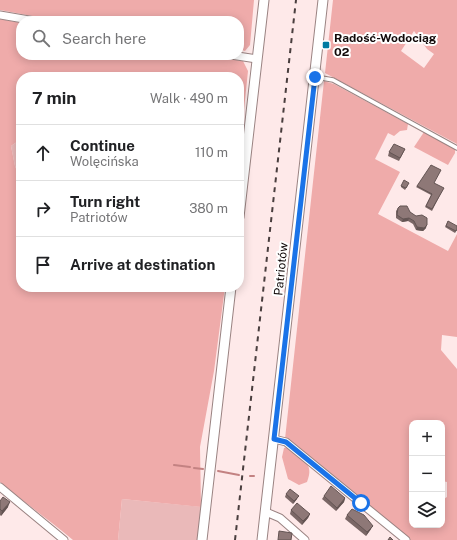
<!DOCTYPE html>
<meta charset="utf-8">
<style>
:root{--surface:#fff;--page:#f6f6f6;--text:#202124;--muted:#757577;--line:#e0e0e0}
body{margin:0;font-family:"Public Sans",sans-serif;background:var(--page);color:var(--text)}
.controls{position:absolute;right:12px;bottom:12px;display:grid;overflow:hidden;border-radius:8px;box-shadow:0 2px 10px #0003}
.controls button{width:36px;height:36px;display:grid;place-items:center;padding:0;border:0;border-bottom:1px solid var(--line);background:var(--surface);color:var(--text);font:20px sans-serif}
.stop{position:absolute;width:12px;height:12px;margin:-9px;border:3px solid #1a73e8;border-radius:50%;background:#fff}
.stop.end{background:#1a73e8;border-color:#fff;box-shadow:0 1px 4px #0008}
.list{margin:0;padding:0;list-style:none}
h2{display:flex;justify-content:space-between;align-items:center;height:52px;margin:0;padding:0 16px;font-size:17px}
h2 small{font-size:13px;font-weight:400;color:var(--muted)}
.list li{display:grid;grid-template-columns:26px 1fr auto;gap:12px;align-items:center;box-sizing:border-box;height:56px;padding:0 16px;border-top:1px solid var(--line)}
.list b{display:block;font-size:15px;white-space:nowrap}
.list p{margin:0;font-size:13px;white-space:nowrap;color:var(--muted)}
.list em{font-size:13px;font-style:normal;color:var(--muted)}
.icon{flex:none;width:22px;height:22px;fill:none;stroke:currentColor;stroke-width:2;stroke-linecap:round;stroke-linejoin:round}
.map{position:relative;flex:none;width:457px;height:540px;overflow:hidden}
.search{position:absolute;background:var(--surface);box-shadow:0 2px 10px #0003;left:16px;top:16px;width:228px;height:44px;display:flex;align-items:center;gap:10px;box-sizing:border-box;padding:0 14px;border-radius:16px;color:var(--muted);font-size:15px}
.panel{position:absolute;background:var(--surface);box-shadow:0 2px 10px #0003;left:16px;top:72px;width:228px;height:220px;border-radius:16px}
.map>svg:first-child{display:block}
</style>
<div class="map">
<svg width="457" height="540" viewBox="0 0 457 540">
<rect width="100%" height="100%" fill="#fee9e9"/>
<g fill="#eab9b9">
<path d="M21,139v42l-6,-15 -4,-20z"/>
<path d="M122,499l81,8 -4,33h-81z"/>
</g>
<g fill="#efabaa" fill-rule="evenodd">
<path d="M0,0h254l-4,45 -5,6 -6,-2v-28h-180l-59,-11z"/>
<path d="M333,0h124v144l-132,-71zM414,31l13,18 7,5 -10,14 -23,-17z"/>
<path d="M0,19l21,4v32h185l37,6 5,10 -9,87v-81h-218v62l-10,7 4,20 6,15v106h204l-11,84 -14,76 1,60 -79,-8 -4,41h-45c-24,-20 -49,-38 -73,-58z"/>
<path d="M324,81l10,3 74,40 -1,6 -7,1 -6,5 -6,-3 -13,26 25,13 -22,42 70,37 9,-17v103l-15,-2 -1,15 16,19v171h-48l-124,-101zM412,423h30v58l5,1v15l-5,3v25h-30z"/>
<path d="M424,132l31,17v4l-7,12 -34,-18z"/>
<path d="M288,447c14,13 27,16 19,35l-8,3 -11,-6 -6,-22 2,-9z"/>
</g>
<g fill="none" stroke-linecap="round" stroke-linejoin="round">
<g stroke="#c38282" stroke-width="2">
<path d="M174,465l16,2"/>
<path d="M194,468l9,1"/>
<path d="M218,471l21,4"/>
<path d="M250,476h4"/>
</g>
<defs>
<path id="lane" d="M316,77l17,3 124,68"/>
<g id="street">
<path d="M0,15l35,6"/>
<path d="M231,55l26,4"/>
<path d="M274,439l12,3 120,98"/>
<path d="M0,487l64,53"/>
<path d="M266,512l14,6 25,22"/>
</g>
<g id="secondary">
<path d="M239,217l25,-217"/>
<path d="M202,540l29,-253"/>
<path d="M262,540l61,-540"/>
</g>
</defs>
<use href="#lane" stroke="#9a8382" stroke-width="5.5"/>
<use href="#street" stroke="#9a8382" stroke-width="9"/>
<use href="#secondary" stroke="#9a8382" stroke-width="11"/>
<use href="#lane" stroke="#fff" stroke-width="3.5"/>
<use href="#street" stroke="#fff" stroke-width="7"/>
<use href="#secondary" stroke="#fff" stroke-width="9"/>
<path stroke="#493e3e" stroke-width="2" stroke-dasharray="5 5" stroke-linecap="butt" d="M235,540l61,-540"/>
</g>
<g fill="#7a6766">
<path d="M405,149l-6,12 -11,-5 1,-4z"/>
<path d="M434,183l9,6 -11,22 -7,-4 6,-12 -15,-8 1,-1z"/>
<path d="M408,185l-3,5 -4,-3v-1z"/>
<path d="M398,208l12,4 16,16 -3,3 -7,-1 -3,-6 -5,-3 -6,1 -6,-4v-7z"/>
<path d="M448,221l9,9 -2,3 -10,-6z"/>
<path d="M286,494l11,5 -4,5 -8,-7z"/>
<path d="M324,496l21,2 -1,4 -8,9 -14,-12z"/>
<path d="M0,501l8,6 -7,9 -1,-1z"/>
<path d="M291,510l19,4 -2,4 -6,7 -12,-11z"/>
<path d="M347,515l24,14 -5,7 -21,-17z"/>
</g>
<g fill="#635453">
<path d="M409,218l-1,3 -6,1 1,-3z"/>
<path d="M427,225l-1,3 -3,3 -7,-1 1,-3z"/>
<path d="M299,496l-2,3 -4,5 1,-3z"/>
<path d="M345,498l-1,4 -8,9 1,-3z"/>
<path d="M10,502l-2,5 -7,9 1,-5z"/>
<path d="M310,514l-2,4 -6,7 1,-4z"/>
<path d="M373,526l-2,3 -5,7 1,-4z"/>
</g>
<g fill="#8e7877" stroke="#635453">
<path d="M394,144l11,5 -5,9 -11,-6z"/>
<path d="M431,165l10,5 -7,13 10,5 -12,21 -6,-3 6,-12 -15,-8z"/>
<path d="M404,180l5,3 -3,5 -5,-2z"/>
<path d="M400,206h7l3,6 6,4 6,-1 5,3v7l-3,3 -7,-1 -3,-6 -5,-3 -6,1 -6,-4 1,-7z"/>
<path d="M448,221l9,5v3l-1,2 -10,-5z"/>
<path d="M331,486l14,12 -8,10 -13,-12z"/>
<path d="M290,489l9,7 -5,5 -8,-7z"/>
<path d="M3,497l7,5 -8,9 -2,-2v-8z"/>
<path d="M297,503l13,11 -7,7 -12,-11z"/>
<path d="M352,509l12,6 9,11 -6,6 -20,-17z"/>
<path d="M279,531l13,2 -1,7h-13z"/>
<path d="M390,537l3,3h-5z"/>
</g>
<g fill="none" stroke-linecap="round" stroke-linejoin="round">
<path stroke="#1a73e8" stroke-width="5" d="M315,77l-41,362 12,3 75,61"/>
</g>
<rect fill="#007ba2" stroke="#fff" stroke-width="1.5" x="322" y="41" width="8" height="8" rx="2"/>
<g text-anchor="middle" stroke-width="4" stroke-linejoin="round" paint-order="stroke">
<g font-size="12" font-weight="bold" fill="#110909" stroke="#fff" text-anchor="start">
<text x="334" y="42">Radość-Wodociąg<tspan x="334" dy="14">02</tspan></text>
</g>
<g font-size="12" fill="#110909" stroke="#fff">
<text transform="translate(281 269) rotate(-84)" y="4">Patriotów</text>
</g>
</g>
</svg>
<div class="controls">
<button>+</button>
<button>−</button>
<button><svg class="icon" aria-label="layers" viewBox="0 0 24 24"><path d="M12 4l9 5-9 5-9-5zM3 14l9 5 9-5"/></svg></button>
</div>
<div class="stop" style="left:361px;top:503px"></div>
<div class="stop end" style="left:315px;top:77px"></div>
<div class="search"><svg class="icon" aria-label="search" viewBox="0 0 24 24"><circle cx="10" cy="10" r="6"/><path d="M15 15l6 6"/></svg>Search here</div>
<section class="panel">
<h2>7 min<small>Walk · 490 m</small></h2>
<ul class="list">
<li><svg class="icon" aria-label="ahead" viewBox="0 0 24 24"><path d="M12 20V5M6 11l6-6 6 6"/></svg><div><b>Continue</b><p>Wolęcińska</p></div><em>110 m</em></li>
<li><svg class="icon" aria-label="right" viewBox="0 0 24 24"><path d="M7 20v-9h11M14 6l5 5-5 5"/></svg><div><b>Turn right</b><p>Patriotów</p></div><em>380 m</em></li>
<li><svg class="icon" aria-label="arrive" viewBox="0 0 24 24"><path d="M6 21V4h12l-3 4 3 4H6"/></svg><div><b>Arrive at destination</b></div></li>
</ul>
</section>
</div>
